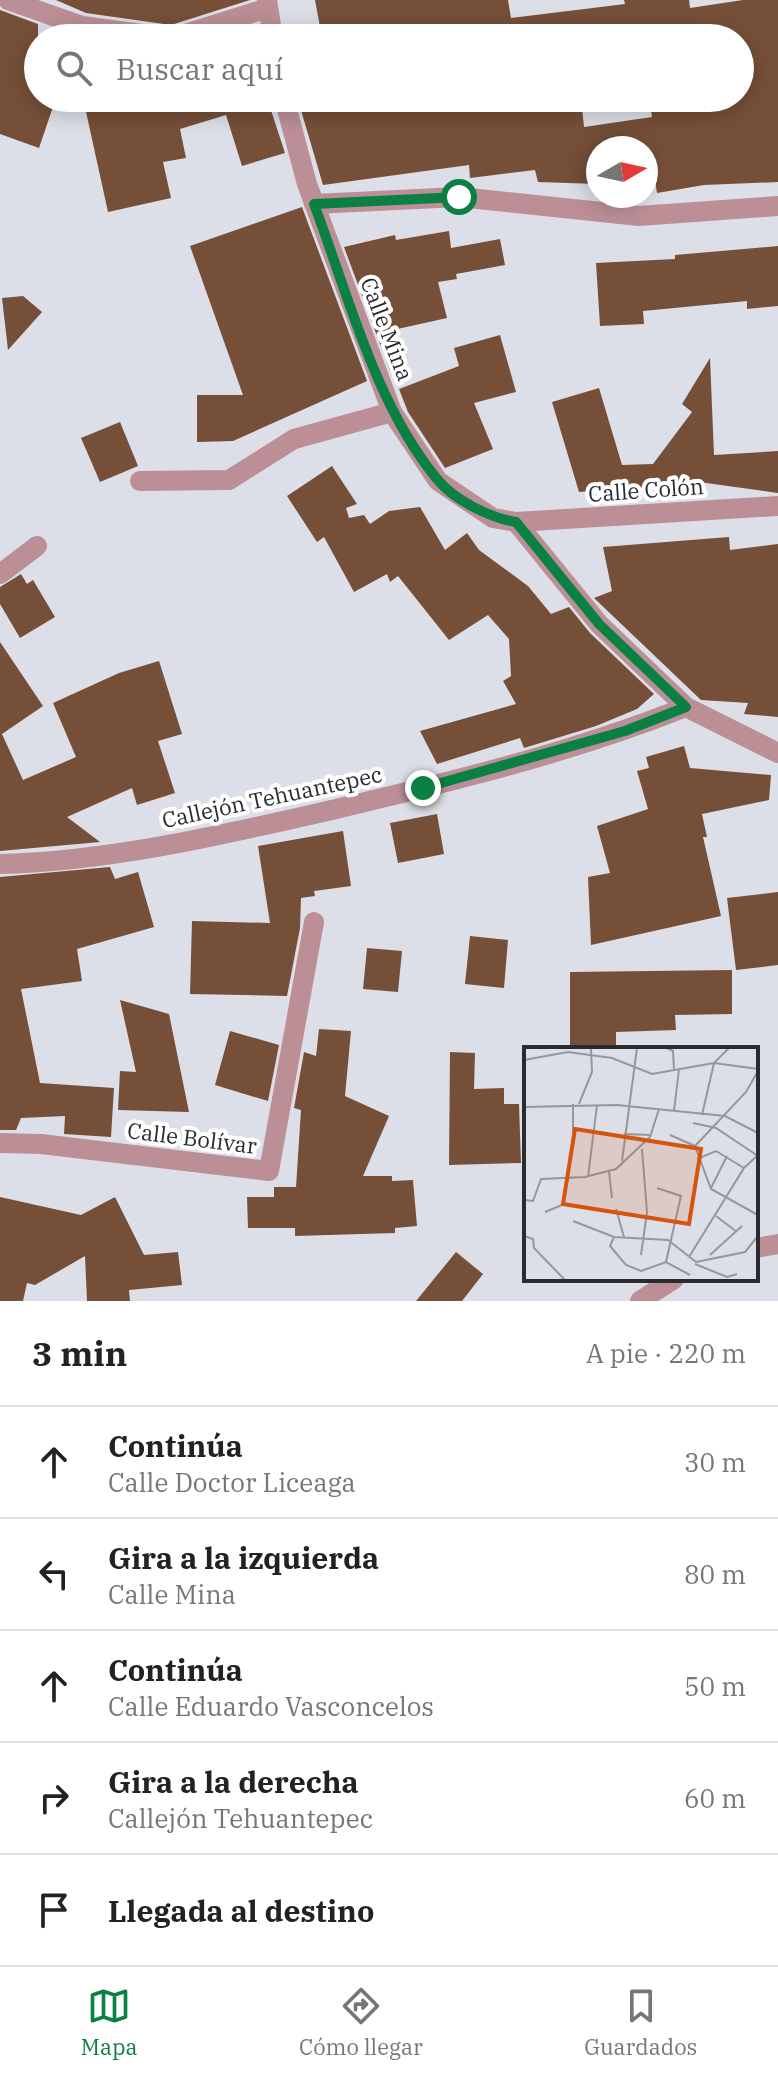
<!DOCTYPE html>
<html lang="es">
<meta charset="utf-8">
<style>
:root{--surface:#fff;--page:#f6f6f6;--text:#222;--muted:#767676;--line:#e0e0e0;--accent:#0b8043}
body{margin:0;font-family:"IBM Plex Serif",serif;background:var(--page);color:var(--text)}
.compass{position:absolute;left:586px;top:136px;width:72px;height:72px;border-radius:50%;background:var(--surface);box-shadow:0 4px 20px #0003;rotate:81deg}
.stop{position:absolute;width:24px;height:24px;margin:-18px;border:6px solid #0b8043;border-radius:50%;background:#fff}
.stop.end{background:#0b8043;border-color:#fff;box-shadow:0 2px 8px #0008}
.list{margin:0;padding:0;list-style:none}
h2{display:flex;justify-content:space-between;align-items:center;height:104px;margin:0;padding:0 32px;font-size:34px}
h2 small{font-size:26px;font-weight:400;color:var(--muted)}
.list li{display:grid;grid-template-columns:52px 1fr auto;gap:24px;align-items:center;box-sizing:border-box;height:112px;padding:0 32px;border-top:2px solid var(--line)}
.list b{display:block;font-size:30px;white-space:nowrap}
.list p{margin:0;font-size:26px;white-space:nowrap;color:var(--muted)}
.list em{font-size:26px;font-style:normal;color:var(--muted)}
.icon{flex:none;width:44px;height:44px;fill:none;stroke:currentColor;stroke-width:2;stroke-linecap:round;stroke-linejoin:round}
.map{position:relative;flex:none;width:778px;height:1301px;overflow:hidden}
.search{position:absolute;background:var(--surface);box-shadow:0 4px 20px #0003;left:24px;right:24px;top:24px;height:88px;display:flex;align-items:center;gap:20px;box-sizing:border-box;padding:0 28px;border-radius:44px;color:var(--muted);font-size:30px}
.sheet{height:664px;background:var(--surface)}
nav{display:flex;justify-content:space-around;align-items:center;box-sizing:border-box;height:112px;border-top:2px solid var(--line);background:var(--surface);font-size:22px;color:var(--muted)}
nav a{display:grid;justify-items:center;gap:4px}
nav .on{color:var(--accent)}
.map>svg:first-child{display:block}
</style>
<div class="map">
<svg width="778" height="1301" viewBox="0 0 778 1301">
<rect width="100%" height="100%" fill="#dcdfe7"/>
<g fill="#764f38">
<path d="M56,0h194l-79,25 -85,-12z"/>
<path d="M315,0h193l3,18 114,-14 -1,-4h65l1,8 53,-8h35v182l-74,3 -47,8 -5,-33h-6v-12h-51l3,36 -60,-2 -3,-12 -65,8 -1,-13 -146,20 -25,-85 283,-2 3,29 68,-10 -3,-19h91v-60h-418z"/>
<path d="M0,10l38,14v74h18l-17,50 -39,-14z"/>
<path d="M83,98h184l18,55 -43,13 -16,-51 -46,14 6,29 -23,4 8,36 -63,14z"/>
<path d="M302,207l65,174 -134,60 -36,1v-47h46l-53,-149z"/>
<path d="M449,231l2,17 49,-9 5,26 -49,9 1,5 -19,3 9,36 -54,12 13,34 -16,7 -46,-124 51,-12 1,5z"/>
<path d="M778,246v60l-31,3v-8l-104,10 1,13 -44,2 -4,-63 79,-4v-4z"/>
<path d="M23,296l19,16 -34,38 -6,-52z"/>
<path d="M500,335l16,57 -42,11 19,46 -48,19 -37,-56 -9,-23 60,-23 -5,-18z"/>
<path d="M710,358l4,97 64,-4v42l-79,-11 1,8 -47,-3 -74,5 -27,-90 47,-14 23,77 31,-1 39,-52 -10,-8z"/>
<path d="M120,422l18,44 -38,16 -19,-44z"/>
<path d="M332,466l25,38 -11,4 3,10 15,-3 6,9 19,-13 31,-4 25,43 22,-17 12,17 49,36 23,28 18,-7 21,26 64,61 -17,15 -41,17 -72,22 -4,-10 -83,26 -17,-33 96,-27 -13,-23 8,-5 -2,-37 -21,-24 -39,25 -51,-64 -8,6 -3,-8 -33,18 -30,-55 -7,5 -30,-46z"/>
<path d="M729,537l1,13 48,-6v173l-34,-3 4,-11 -47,-3 -107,-102 18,-7 -9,-44z"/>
<path d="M21,574l6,10 6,-4 22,37 -35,21 -20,-34v-17z"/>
<path d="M0,642l43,64 -41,28 21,46 53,-23 -23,-54 66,-30 40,-12 23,73 -24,7 17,52 -38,12 -5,-17 -65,29 33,25 -100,9z"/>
<path d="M684,746l6,22 81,7 -2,25 -67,14 5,23h-4l18,79 -130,29 -3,-68 22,-4 -13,-47 51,-17 -11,-38 12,-3 -3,-11z"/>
<path d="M437,814l7,40 -46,9 -8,-40z"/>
<path d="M343,831l8,55 -37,5 1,5 -14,2 -1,30 -13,68 -97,-2 2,-73 78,2 -12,-77z"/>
<path d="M110,867l5,12 23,-7 16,55 -77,22 5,32 -61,8 19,94 74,5 -3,49 -47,-3 1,-18 -44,2 -5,12h-16v-253z"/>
<path d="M778,892v73l-42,5 -9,-72z"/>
<path d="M470,936l38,4 -4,48 -39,-4z"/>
<path d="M367,948l35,3 -4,41 -35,-3z"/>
<path d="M732,970v44l-57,1 1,15 -60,2v17h-46v-77z"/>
<path d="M120,1000l49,14 20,98 -71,-2 2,-39 16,1z"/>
<path d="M319,1029l32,2 -6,65 44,20 -26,60h29v5l21,-1 4,46 -22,2v5l-100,3v-8h-47l-1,-31h27v-10h22l5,-77 -7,-2 10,-56 12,4z"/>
<path d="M230,1031l49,14 -11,56 -53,-16z"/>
<path d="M450,1052l25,1 -1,36 30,-1v16h15l2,59 -72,2z"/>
<path d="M0,1197l81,18 34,-18 29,58 34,-3 4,33 -53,5 1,11h-43l-2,-45 -50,29 -8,-2 -4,18h-23z"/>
<path d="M456,1252l27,22 -21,27h-46z"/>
</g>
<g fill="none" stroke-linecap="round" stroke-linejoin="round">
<g stroke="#bc8f97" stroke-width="20">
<path d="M8,0l74,26 90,12 96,-30"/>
<path d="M267,0l6,38"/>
<path d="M284,98l23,86 85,228 46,69 55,37 23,4 262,-16"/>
<path d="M314,204l145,-7 180,19 139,-10"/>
<path d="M140,481l89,-1 65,-41 98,-27"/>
<path d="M516,522l83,102 87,83 92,46"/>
<path d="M0,574l37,-28"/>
<path d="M0,864c113,-3 226,-30 336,-55 118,-28 237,-57 350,-102"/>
<path d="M0,1143l41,1 228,27 45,-249"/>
<path d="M756,1248l22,-4"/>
<path d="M640,1301l34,-22"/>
</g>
</g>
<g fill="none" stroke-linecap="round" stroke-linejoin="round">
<path stroke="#0b8043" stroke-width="10" d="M423,788l202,-57 61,-24 -87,-83 -83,-102c-26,-4 -62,-22 -79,-43 -62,-75 -89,-185 -123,-275l145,-7"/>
</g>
<g text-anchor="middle" stroke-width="8" stroke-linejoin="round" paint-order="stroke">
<g font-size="22" fill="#2a2b2e" stroke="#fff">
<text transform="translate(387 329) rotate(69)" y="8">Calle Mina</text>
<text transform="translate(646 490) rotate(-4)" y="8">Calle Colón</text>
<text transform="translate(272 797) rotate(-12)" y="8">Callejón Tehuantepec</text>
<text transform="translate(192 1138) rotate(7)" y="8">Calle Bolívar</text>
</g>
</g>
<g transform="translate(524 1047)">
<rect width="234" height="234" fill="#dcdfe7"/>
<path fill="none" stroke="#95979d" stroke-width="2" d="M143,1l6,3 1,18M0,13l44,-8 44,6 40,16 62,-11 44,6M55,57l13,-32 -1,-24M0,60l93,-2 108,11 33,17M150,64l5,-42M178,68l12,-52 15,-15M169,76l23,5 42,28M49,87v-30M100,87l27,1M146,88l25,11M171,99l16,43 47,26M171,99l51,-54 12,-21M173,112l19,-8 28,17M98,114l15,-113M85,125l3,26M64,130l9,-72M133,141l24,8 -15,66M187,141l16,-32M0,153l9,1 8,-22 44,-2 31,-8 34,-32 9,-28M92,162l8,28M21,165l17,-7 6,-27M192,169l21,16M49,174l41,16 54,3 28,22M0,189l9,3 1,9 31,32M90,190l-4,9 16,19 15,6 25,-9 24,13M117,208l6,-43 -5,-63M186,208l32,-29M165,210l55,-89 14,-13M172,215l49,-10 13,-16M171,217l32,13 10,-3"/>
<path fill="#d5540f" fill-opacity="0.15" stroke="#d5540f" stroke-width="4" d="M51,82l126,20 -12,75 -126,-20z"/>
<rect width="234" height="234" fill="none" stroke="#2a2b2e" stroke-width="4"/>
</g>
</svg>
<svg class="compass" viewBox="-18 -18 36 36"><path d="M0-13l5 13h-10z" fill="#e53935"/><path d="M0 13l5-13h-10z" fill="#767676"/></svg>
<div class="stop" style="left:459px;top:197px"></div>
<div class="stop end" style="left:423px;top:788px"></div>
<div class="search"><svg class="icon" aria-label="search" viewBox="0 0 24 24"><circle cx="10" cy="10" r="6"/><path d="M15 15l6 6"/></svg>Buscar aquí</div>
</div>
<section class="sheet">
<h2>3 min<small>A pie · 220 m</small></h2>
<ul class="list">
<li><svg class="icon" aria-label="ahead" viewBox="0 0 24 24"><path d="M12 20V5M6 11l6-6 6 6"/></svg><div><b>Continúa</b><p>Calle Doctor Liceaga</p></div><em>30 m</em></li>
<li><svg class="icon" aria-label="left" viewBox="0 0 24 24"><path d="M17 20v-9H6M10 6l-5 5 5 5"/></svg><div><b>Gira a la izquierda</b><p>Calle Mina</p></div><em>80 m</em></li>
<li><svg class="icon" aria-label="ahead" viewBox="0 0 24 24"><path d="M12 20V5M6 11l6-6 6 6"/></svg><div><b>Continúa</b><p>Calle Eduardo Vasconcelos</p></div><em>50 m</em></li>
<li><svg class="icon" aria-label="right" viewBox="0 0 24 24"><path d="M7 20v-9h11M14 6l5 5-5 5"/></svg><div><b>Gira a la derecha</b><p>Callejón Tehuantepec</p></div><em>60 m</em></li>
<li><svg class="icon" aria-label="arrive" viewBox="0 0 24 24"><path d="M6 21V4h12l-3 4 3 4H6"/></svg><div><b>Llegada al destino</b></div></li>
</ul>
</section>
<nav>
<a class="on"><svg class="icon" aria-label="map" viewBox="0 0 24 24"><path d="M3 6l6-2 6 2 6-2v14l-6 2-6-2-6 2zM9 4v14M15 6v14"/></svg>Mapa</a>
<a><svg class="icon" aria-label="directions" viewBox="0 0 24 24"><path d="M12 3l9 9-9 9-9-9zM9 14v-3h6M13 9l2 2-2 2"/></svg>Cómo llegar</a>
<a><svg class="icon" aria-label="saved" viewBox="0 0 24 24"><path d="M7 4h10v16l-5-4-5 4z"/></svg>Guardados</a>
</nav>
